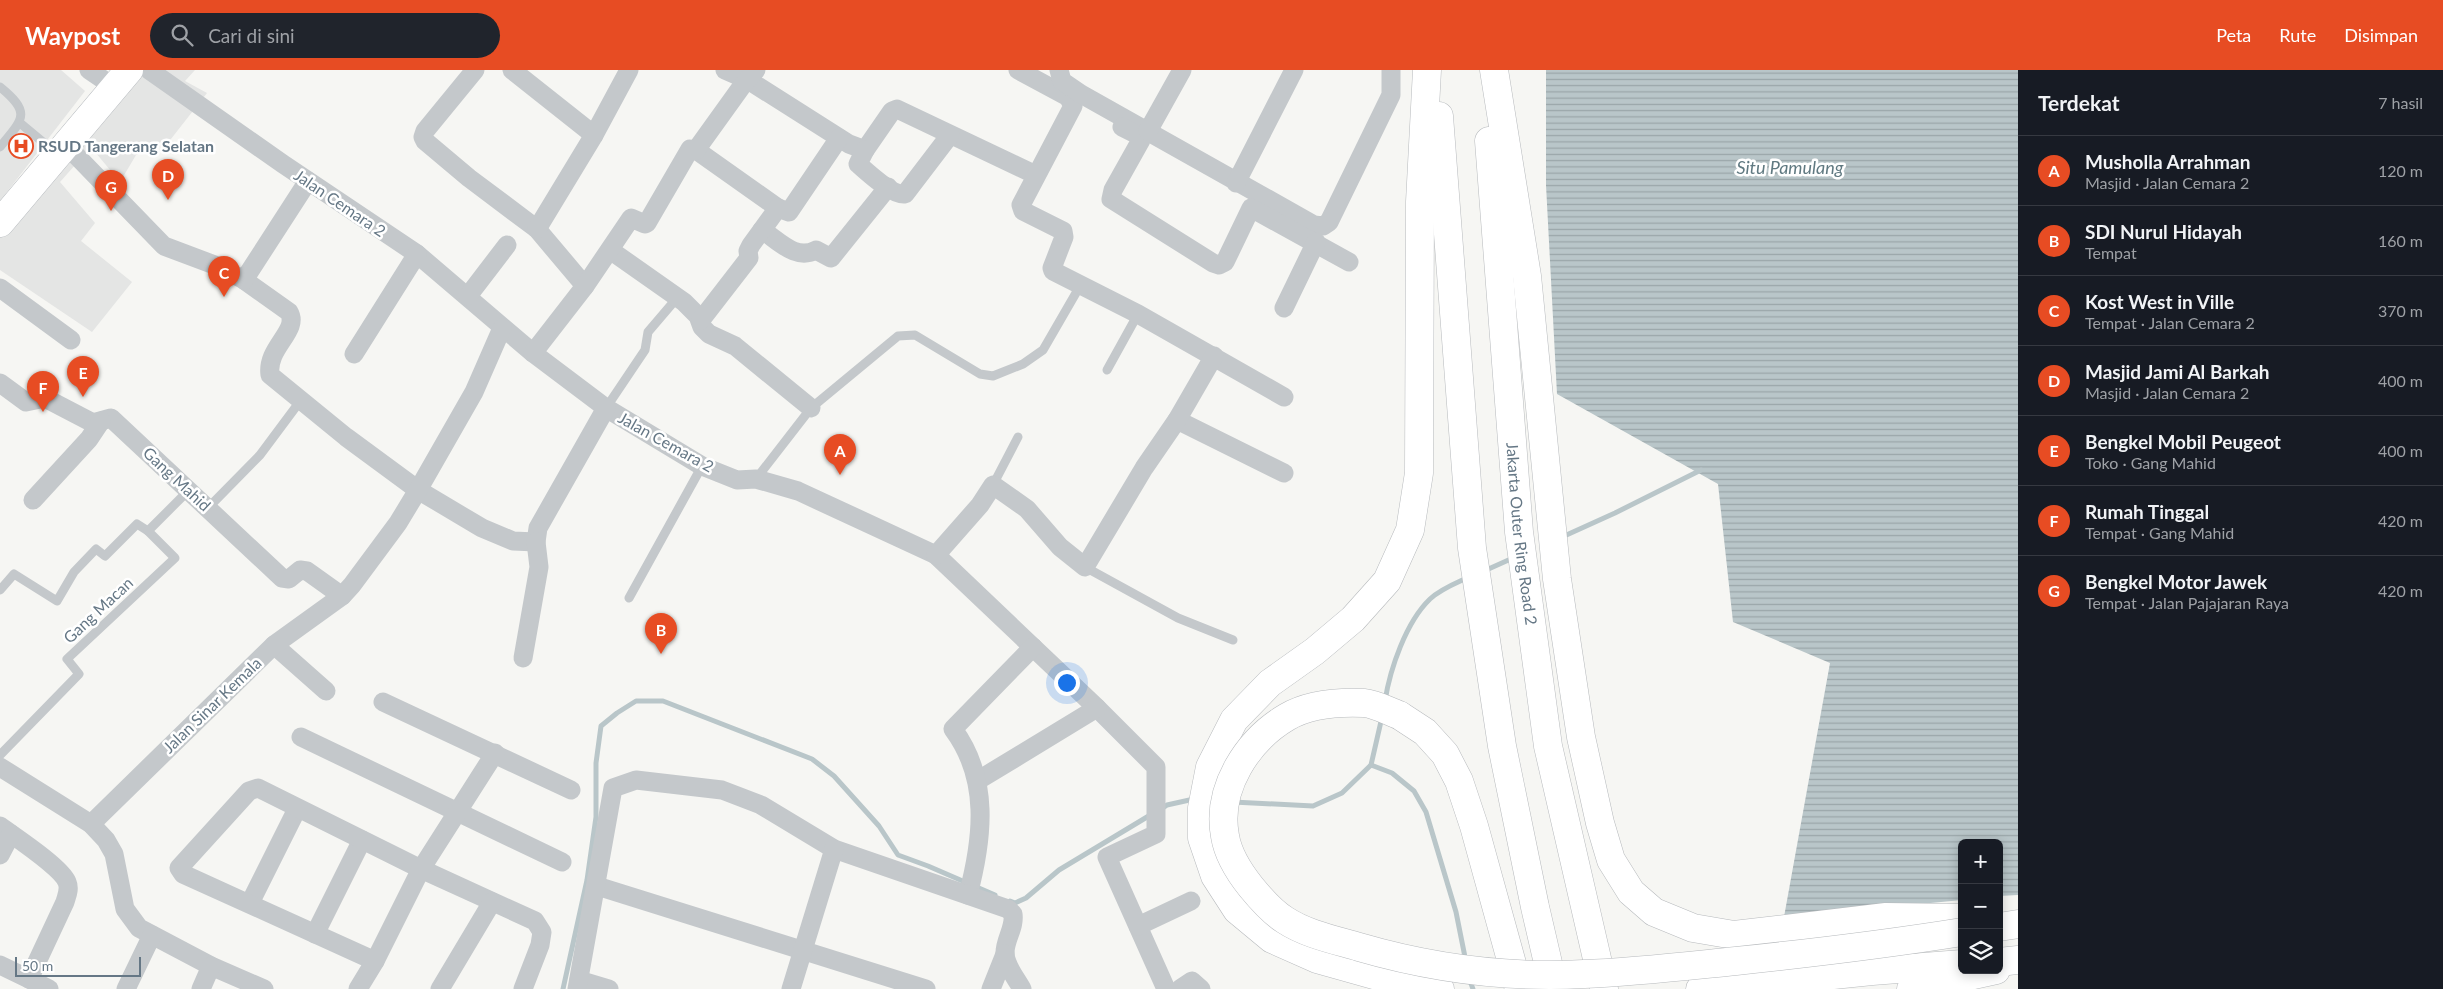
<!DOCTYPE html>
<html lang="id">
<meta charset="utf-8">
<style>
:root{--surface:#171b24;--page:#20242c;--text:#f1f3f6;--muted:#9ea1a6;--line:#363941;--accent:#e74c23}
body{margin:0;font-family:Lato,sans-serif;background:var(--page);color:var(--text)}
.controls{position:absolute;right:15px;bottom:15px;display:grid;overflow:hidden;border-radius:8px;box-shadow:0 2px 12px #0003}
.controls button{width:45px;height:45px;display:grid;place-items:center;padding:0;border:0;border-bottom:1px solid var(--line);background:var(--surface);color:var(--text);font:25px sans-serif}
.scale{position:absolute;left:15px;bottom:12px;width:126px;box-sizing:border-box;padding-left:5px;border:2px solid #657785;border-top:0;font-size:14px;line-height:18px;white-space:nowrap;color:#657785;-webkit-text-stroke:4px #fff;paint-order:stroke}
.you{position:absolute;left:1066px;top:612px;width:18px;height:18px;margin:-12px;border:4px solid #fff;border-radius:50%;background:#1a73e8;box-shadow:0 0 0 8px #1a73e833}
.badge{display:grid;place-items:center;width:32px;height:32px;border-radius:50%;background:var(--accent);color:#fff;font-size:16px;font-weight:700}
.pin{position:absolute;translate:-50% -41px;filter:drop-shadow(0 1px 2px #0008)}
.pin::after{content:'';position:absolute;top:26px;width:18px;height:15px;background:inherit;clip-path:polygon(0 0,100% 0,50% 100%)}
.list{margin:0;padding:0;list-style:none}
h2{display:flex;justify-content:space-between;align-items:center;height:65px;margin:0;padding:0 20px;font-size:21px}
h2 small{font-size:16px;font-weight:400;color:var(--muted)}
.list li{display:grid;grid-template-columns:32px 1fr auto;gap:15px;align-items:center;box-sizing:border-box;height:70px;padding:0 20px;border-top:1px solid var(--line)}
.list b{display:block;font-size:19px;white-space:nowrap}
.list p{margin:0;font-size:16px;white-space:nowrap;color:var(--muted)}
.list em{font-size:16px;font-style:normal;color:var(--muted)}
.icon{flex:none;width:28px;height:28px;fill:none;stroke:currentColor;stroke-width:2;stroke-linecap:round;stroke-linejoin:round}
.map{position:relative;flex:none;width:2018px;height:919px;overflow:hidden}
header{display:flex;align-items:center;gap:30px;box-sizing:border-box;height:70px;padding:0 25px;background:var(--accent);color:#fff}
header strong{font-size:24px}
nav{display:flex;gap:28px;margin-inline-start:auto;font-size:18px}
.search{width:350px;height:45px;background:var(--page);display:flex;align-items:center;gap:12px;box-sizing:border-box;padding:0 18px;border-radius:28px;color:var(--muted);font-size:19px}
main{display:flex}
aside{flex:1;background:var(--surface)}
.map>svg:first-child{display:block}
</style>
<header>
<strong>Waypost</strong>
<div class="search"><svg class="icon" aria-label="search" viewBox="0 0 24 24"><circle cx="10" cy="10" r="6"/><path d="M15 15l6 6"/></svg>Cari di sini</div>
<nav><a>Peta</a><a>Rute</a><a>Disimpan</a></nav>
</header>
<main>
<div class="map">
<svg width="2018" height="919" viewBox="0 0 2018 919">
<defs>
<pattern id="water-rules" width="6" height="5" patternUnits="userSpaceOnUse" patternTransform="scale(1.25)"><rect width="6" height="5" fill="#b9c6c9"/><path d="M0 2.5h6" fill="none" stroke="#9aa6a9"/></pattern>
</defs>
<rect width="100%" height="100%" fill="#f6f6f3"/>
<g fill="#e4e5e4">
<path d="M0,0h61l24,21 -85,110z"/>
<path d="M112,0h83l-10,11 22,12 -40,51 -31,11 -16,27 -29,-35 -31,35 35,41 -14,18 51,41 -40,50 -92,-62v-36z"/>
</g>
<path fill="url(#water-rules)" d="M1546,0h472v825l-19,1v-53h-37v57l-178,17 46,-254 -97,-41 -15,-138 -161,-90 -11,-209z"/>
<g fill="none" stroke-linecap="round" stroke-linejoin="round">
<g stroke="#b9c6c9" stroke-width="5">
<path d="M1562,467l53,-24 86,-43"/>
<path d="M1484,501l29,-13"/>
<path d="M1385,631c5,-32 21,-79 45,-102 11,-10 24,-15 37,-21"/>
<path d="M1371,695l21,8 22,18 12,21 30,100 10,50"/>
<path d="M1233,732l80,4 29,-13 29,-28 11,-48"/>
<path d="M1160,740l7,-5 27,-6"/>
<path d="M1010,831l5,2 11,-5 33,-28 93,-56"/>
<path d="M1469,908l4,11"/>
<path d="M563,919l24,-109 9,-63v-54l5,-37 16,-13 19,-12h27l149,58 22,17 45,50 19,29 30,11 67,29"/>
</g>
<defs>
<path id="primary" d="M0,153l129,-153"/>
<g id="highway">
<path d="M1427,0l-7,132 -1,271 -9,57 -23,51 -34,38 -38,32 -45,32 -36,37 -24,47 -8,41v30l13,38 22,34 35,29 45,20 64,18 59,12"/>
<path d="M1494,0l33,206 30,303 24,158 19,86 11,37 20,32 23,20 39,16 41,7 152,-18 76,1"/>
<path d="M1439,46l33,432 30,198 33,161 19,82"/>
<path id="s1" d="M1489,71l30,391 29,214 56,243"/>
<path d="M1399,645l26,17 20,22 14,27 15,45 45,163"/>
<path d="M1999,857l19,-3"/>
<path d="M1999,892l19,-2"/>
<path d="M1700,919l172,-18 90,-7"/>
<path d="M1911,919l85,-19"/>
</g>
</defs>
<use href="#primary" stroke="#b7bbbf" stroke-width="29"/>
<use href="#highway" stroke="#b7babd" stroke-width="29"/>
<g stroke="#c4c8cb" stroke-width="9">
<path d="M0,17c32,26 23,32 0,60"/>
<path d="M20,53l36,30"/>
<path d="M1107,300l31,-56"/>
<path d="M606,338l39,-58 3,-18 29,-34"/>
<path d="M756,409l55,-71 87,-72 17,-1 65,39 13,2 30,-12 20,-14 37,-64"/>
<path d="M993,415l25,-48"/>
<path d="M208,438l52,-53 41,-55"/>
<path d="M1085,497l93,51 55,22"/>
<path d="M0,520l14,-16 43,27 17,-29 22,-23 9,7 32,-32 11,7"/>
<path d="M629,528l73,-132"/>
<path d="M0,685l79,-81 -12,-15 108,-101 -27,-27 41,-41"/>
</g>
<g stroke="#c4c8cb" stroke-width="19">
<path d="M89,0l25,17"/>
<path d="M149,0l134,94 134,90 116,99 73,55 96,58 35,14 19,-1 42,12 138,64 161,153 59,59v67l-49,23 59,132"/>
<path d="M475,0l-50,61 -2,6 2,4 44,37 68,51 48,57"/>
<path d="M512,0l82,65"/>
<path d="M725,0l23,10 101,64 16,6 27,-39 5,-2 139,66"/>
<path d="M1018,0l50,27 5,9 -52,99 2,6 40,20 1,6 -12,31 1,3 85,43 146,83"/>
<path d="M1059,0l3,11 19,13 233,131 9,1 6,-4 62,-127v-25"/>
<path d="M1122,57l18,9 1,4 -28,50 -2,9 102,64 6,2 6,-3 26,-54 98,54"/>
<path d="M1148,61l34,-61"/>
<path d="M66,75l98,101 56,21 24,13 45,32c11,19 -23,35 -19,63l76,62 72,53 64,38 31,13 23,1 2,-14 68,-120"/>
<path d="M696,80l82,58"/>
<path d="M865,80l-7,14c9,8 35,32 47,30l45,-59"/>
<path d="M1236,113l58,-113"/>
<path d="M537,159l57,-94 35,-65"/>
<path d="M762,160c17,11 34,31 54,20l15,8 57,-71"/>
<path d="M610,180l74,52 14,14 4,11 7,7 26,12 76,62"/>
<path d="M244,210l64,-99"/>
<path d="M0,218l71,52"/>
<path d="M468,226l39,-51"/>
<path d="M1284,238l32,-66"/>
<path d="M701,250l48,-62 -1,-7 3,-6 27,-37 11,4 50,-74"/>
<path d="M533,283l52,-67 46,-68 14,6 2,-1 43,-74 6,1 46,-64 14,-16"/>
<path d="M354,284l63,-100"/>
<path d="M0,313l26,19 19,-4 48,25 18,-5 171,160 7,1 11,-9 7,1 35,25"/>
<path d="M1177,350l107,53"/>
<path d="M33,430l56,-61 12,-18"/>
<path d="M936,485l44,-50 13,-20 34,24 33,38 25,20 59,-99 33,-48 37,-64"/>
<path d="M274,575l52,46"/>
<path d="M523,588l16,-91 -3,-25"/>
<path d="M383,632l188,88"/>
<path d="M301,667l261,125"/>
<path d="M0,697l91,57 15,16 8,14 11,55 14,19 72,38 53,23"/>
<path d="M977,711l120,-73"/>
<path d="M91,754l183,-179 68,-49 10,-11 46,-62 20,-33 56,-98 28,-64"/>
<path d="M0,756c15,11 61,41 67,56 3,7 0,13 -2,20l-36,77 -29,-14"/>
<path d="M0,785l11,-21"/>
<path d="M597,816l329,103"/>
<path d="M968,825c15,-57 22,-116 -15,-166l80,-82"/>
<path d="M250,833l47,-94"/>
<path d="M1138,856l53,-25"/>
<path d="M315,864l47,-94"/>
<path d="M375,891l-192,-87 -4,-6 70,-77 9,-3 163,81 114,52 7,11 -2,13 -17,44"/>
<path d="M29,909l20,10"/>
<path d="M579,910l30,9"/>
<path d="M126,919l26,-54"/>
<path d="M201,919l10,-23"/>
<path d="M358,919l17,-28 46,-92 74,-116"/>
<path d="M440,919l52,-87"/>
<path d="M577,919l36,-201 23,-8 86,10 39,15 73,44 174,60 5,5c2,14 -8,25 -8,39 0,12 11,25 17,36"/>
<path d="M791,919l43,-140"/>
<path d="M991,919l14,-35"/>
<path d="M1180,919l12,-8 9,8"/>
</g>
<use href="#primary" stroke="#fff" stroke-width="28"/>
<use href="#highway" stroke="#fff" stroke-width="28"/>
<defs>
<path id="highway-bridge" d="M1399,645c-11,-4 -23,-11 -35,-12 -24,-1 -55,1 -77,14 -39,23 -71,71 -62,119 3,19 14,36 26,51 9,11 21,25 34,33 21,14 50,20 74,27 72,21 150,31 225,27 51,-2 102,-8 152,-13 76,-8 151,-17 226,-29"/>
</defs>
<use href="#highway-bridge" stroke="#b7babd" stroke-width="29" stroke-linecap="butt"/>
<use href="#highway-bridge" stroke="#fff" stroke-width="28"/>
</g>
<defs>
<symbol id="hospital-ring" viewBox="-11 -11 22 22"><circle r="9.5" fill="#fff" stroke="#e74c23" stroke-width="1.5"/><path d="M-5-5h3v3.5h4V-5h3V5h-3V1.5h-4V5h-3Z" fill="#e74c23"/></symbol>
</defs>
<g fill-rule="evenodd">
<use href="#hospital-ring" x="7" y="62" width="28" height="28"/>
</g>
<g text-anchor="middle" stroke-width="5" stroke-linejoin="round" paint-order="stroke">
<g font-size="16" font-weight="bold" fill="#657785" stroke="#fff" text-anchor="start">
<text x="38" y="82">RSUD Tangerang Selatan</text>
</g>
<g font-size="16" fill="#657785" stroke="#fff">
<text transform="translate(340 133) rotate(34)" y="6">Jalan Cemara 2</text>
<text transform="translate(666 372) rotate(29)" y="6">Jalan Cemara 2</text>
<text transform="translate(177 409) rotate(43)" y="6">Gang Mahid</text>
<text dy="6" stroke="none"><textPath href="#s1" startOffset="394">Jakarta Outer Ring Road 2</textPath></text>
<text transform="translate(98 540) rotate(-43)" y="6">Gang Macan</text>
<text transform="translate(212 635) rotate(-44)" y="6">Jalan Sinar Kemala</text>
</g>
<g font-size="18" font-style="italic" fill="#607981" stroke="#fff">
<text x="1790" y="104">Situ Pamulang</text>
</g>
</g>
</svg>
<div class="controls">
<button>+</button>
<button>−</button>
<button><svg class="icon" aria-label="layers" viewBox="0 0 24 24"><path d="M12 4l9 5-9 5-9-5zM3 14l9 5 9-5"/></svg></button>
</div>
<div class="scale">50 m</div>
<div class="you"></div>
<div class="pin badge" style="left:840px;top:405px">A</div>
<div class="pin badge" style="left:661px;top:584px">B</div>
<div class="pin badge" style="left:224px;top:227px">C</div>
<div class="pin badge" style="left:168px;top:130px">D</div>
<div class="pin badge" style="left:83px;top:327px">E</div>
<div class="pin badge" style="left:43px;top:342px">F</div>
<div class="pin badge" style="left:111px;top:141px">G</div>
</div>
<aside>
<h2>Terdekat<small>7 hasil</small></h2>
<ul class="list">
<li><span class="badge">A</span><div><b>Musholla Arrahman</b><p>Masjid · Jalan Cemara 2</p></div><em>120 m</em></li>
<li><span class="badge">B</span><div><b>SDI Nurul Hidayah</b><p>Tempat</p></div><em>160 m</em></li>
<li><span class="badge">C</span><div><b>Kost West in Ville</b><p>Tempat · Jalan Cemara 2</p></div><em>370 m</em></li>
<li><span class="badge">D</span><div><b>Masjid Jami Al Barkah</b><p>Masjid · Jalan Cemara 2</p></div><em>400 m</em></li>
<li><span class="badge">E</span><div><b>Bengkel Mobil Peugeot</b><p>Toko · Gang Mahid</p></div><em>400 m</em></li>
<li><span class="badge">F</span><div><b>Rumah Tinggal</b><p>Tempat · Gang Mahid</p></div><em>420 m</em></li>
<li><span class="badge">G</span><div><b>Bengkel Motor Jawek</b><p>Tempat · Jalan Pajajaran Raya</p></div><em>420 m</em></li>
</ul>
</aside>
</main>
